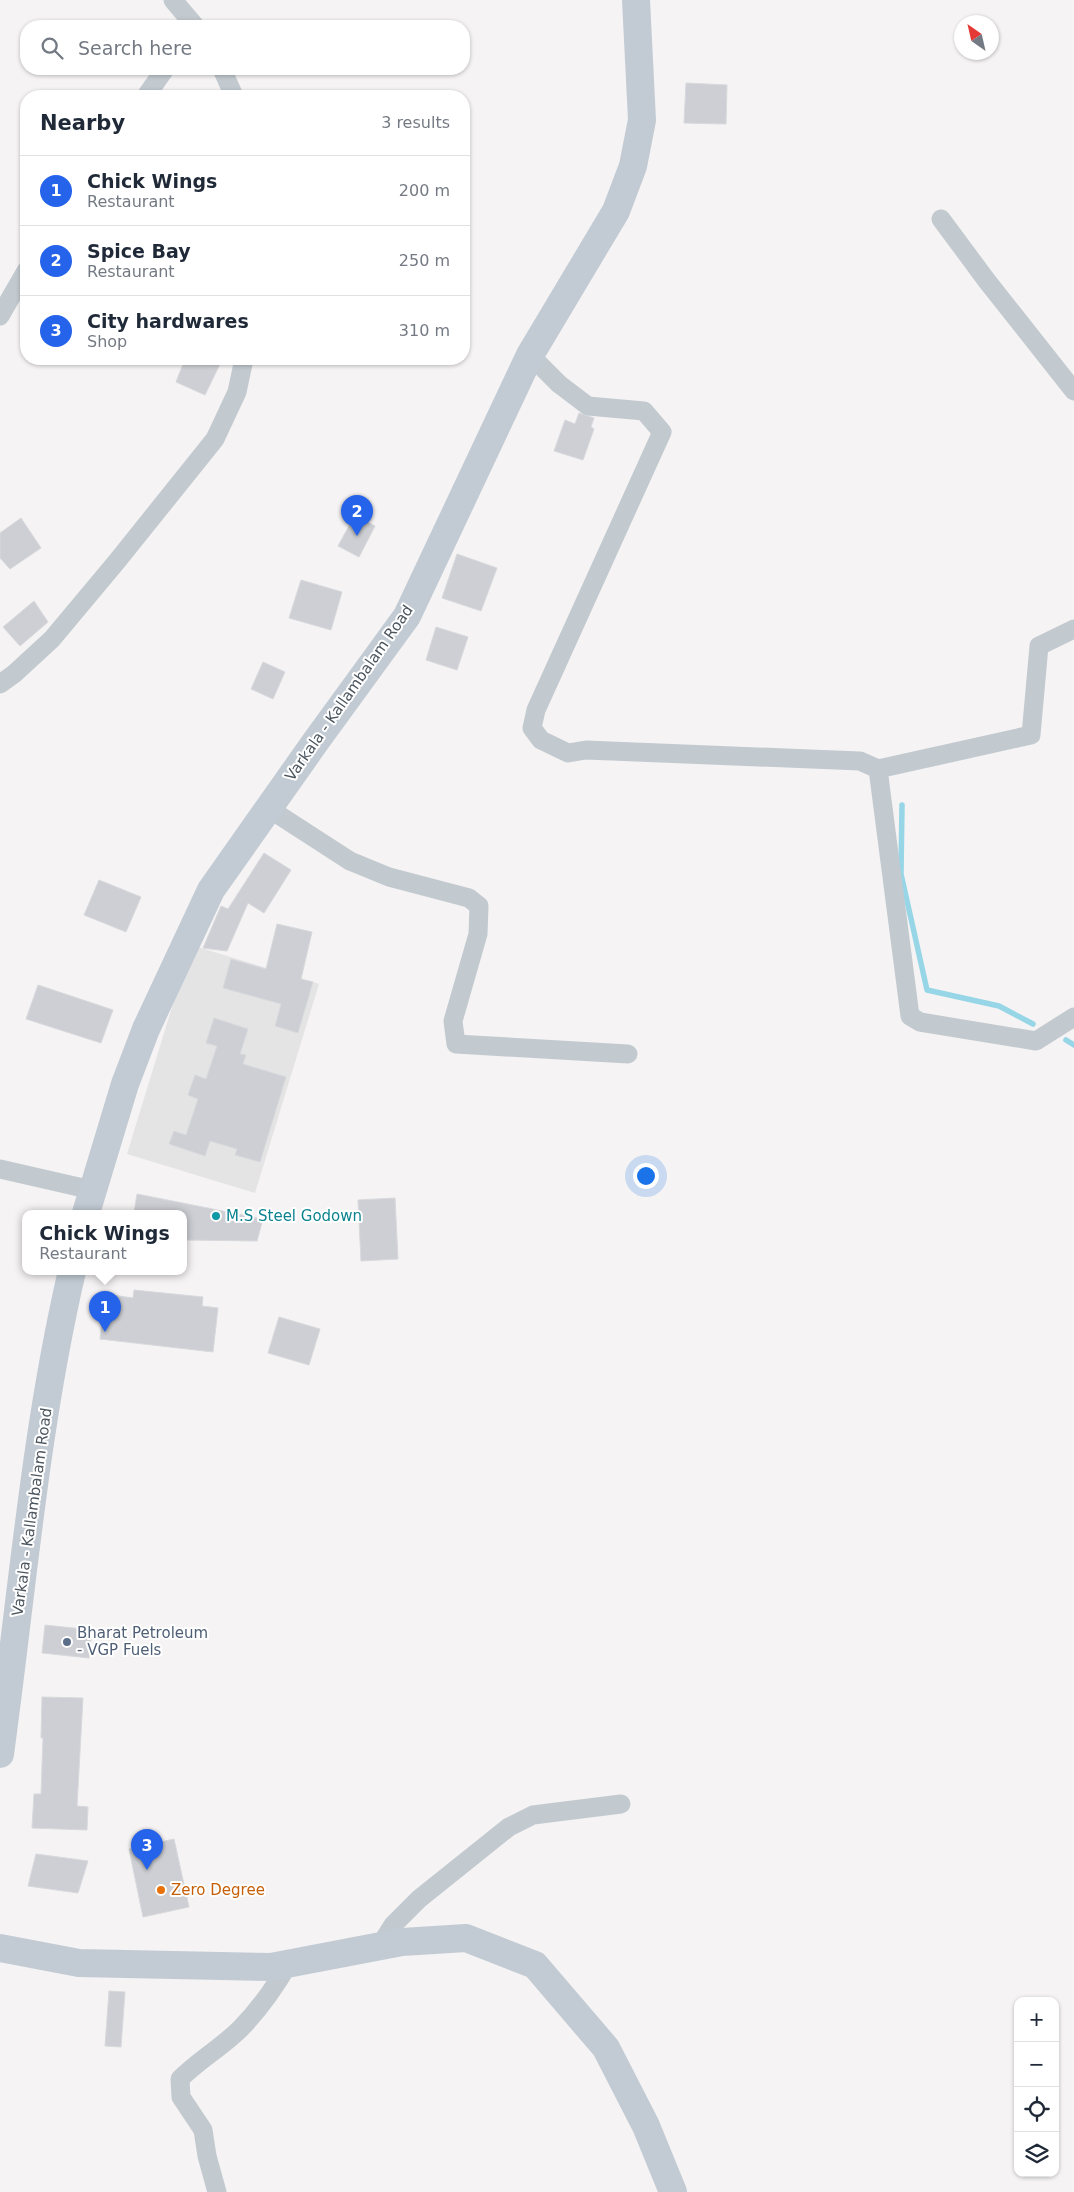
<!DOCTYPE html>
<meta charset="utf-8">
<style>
:root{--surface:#fff;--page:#f2f2f3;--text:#1f2937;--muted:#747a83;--line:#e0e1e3;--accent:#2563eb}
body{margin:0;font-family:"DejaVu Sans",sans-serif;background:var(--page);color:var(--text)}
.controls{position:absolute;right:15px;bottom:15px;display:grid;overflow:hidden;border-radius:10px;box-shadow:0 1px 4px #0004}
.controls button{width:45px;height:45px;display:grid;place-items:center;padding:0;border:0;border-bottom:1px solid var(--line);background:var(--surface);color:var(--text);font:25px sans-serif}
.compass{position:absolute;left:954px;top:15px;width:45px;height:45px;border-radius:50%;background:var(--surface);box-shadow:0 1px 4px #0004;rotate:326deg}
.you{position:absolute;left:645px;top:1175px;width:18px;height:18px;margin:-12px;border:4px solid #fff;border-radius:50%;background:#1a73e8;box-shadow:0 0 0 8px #1a73e833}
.badge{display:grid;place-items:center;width:32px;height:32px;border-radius:50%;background:var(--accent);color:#fff;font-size:16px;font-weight:700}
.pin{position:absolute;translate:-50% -41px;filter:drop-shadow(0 1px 2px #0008)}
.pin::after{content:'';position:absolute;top:26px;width:18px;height:15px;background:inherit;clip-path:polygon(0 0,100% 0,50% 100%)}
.popup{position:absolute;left:22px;top:1210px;width:165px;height:65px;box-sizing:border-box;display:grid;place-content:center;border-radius:10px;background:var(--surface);filter:drop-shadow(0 1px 4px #0005);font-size:16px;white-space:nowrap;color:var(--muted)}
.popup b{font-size:19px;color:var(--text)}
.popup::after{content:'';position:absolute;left:50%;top:100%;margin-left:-10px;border:10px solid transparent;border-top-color:var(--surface)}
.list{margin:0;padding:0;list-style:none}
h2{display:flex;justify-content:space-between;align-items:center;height:65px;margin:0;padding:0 20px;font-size:21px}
h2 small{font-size:16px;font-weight:400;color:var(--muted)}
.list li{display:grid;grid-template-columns:32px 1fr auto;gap:15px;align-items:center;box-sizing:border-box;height:70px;padding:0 20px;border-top:1px solid var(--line)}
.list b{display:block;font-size:19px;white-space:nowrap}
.list p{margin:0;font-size:16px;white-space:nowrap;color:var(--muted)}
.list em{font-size:16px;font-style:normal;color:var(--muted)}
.icon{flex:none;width:28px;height:28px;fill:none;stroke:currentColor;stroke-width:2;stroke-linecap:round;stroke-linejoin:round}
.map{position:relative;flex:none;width:1074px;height:2192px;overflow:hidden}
.search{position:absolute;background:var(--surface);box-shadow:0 1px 4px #0004;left:20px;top:20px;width:450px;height:55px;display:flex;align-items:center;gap:12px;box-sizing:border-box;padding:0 18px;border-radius:20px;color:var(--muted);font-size:19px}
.panel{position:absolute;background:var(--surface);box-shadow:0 1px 4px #0004;left:20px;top:90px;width:450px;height:275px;border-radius:20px}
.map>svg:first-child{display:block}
</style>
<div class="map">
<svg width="1074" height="2192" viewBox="0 0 1074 2192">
<rect width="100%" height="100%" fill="#f5f3f3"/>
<path fill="#e5e4e4" d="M191,945l128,39 -64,209 -128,-39z"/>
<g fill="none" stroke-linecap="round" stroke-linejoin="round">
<g stroke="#97d6e6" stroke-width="5.5">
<path d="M902,805l-1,69 26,116 72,16 34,18"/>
<path d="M1066,1040l8,5"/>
</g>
</g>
<g fill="#cdcfd4" stroke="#d7d9dd">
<path d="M686,83l41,2 -1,39 -42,-1z"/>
<path d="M185,359h20l15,5 -15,31 -29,-13z"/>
<path d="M579,413l15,5 -3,9 3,2 -11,31 -29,-9 11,-31 10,4z"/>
<path d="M355,515l20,11 -16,31 -21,-11z"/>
<path d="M21,518l20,30 -31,21 -10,-11v-25z"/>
<path d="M457,554l40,14 -16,43 -39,-13z"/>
<path d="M301,580l41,12 -11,38 -42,-12z"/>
<path d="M34,601l14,21 -28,24 -17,-19z"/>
<path d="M436,627l32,10 -11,33 -31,-10z"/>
<path d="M263,662l22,10 -12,27 -22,-10z"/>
<path d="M264,853l27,17 -27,43 -16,-10 -21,48 -24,-3 18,-42 7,3z"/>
<path d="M99,880l42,17 -15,35 -42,-17z"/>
<path d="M277,924l35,8 -11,47 12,3 -15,51 -23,-7 6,-22 -58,-16 8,-29 35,10z"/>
<path d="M38,985l75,25 -12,33 -75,-24z"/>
<path d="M214,1018l34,11 -8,25 6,1 -3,9 43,13 -26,85 -25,-7 2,-6 -27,-8 -5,15 -36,-12 5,-13 12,4 12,-36 -10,-4 7,-20 11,4 11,-33 -11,-3z"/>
<path d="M137,1194l126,25 -6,22 -73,-1v-27h-50z"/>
<path d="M395,1198l3,61 -37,2 -3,-61z"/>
<path d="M134,1290l69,7 -1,9 16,2 -5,44 -113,-13 5,-45 28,4z"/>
<path d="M279,1317l41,12 -11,36 -41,-12z"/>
<path d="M45,1625l47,5 -3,28 -47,-5z"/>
<path d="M42,1697l41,1 -6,108 11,1 -1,23 -55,-2 2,-34h7l2,-56h-2z"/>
<path d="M174,1839l15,68 -46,10 -14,-68z"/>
<path d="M36,1854l52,7 -10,32 -50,-7z"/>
<path d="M109,1991l16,1 -4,55 -16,-1z"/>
</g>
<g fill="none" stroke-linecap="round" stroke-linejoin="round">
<g stroke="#c2cad0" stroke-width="19">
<path d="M173,0l22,26"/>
<path d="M222,69l12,27"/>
<path d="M146,96l19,-27"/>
<path d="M941,219l46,62 87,110"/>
<path d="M0,316l26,-45"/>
<path d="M530,355l29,29 29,22 56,5 18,21 -126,278 -4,18 9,12 27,13 18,-3 274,11 18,8 32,247 10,6 116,19 38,-24"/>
<path d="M0,684l14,-10 38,-35 66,-79 97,-121 22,-47 7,-33"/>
<path d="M878,769l153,-34 8,-89 35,-17"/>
<path d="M268,808l82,53 39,16 80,21 10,8 -1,28 -25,87 3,23 172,10"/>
<path d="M0,1169l92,21"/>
<path d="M379,1947l14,-22 26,-26 90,-72 24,-12 88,-11"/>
<path d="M217,2192l-10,-36 -4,-26 -22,-33 -1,-18c19,-19 42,-32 60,-50 20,-20 35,-42 49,-66"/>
</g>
<g stroke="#c2cbd4" stroke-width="28">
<path d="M86,1213l39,-129 21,-55 65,-139 105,-149 91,-125 123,-261 86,-144 17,-45 9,-46 -6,-120"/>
<path d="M0,1754c22,-161 35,-324 72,-483"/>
<path d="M0,1948l79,15 192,4 131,-25 64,-4 69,27 71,83 40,78 27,66"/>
</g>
</g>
<circle fill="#0f9aa8" stroke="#fff" stroke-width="2" cx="216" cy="1216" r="5"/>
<circle fill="#5c6f8a" stroke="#fff" stroke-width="2" cx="67" cy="1642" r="5"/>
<circle fill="#e8710a" stroke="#fff" stroke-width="2" cx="161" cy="1890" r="5"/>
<g text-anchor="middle" stroke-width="4" stroke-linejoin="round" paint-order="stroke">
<g font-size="15" fill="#4c565f" stroke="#fff">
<text transform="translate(349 693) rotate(-55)" y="5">Varkala - Kallambalam Road</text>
<text transform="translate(32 1512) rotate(-82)" y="5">Varkala - Kallambalam Road</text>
</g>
<g font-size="15" fill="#0d838f" stroke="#fff" text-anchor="start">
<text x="226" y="1221">M.S Steel Godown</text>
</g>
<g font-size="15" fill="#4e5e75" stroke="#fff" text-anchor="start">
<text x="77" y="1638">Bharat Petroleum<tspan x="77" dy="17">- VGP Fuels</tspan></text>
</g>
<g font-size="15" fill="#c56008" stroke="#fff" text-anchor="start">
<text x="171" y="1895">Zero Degree</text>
</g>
</g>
</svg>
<div class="controls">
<button>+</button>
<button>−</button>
<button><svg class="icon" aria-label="locate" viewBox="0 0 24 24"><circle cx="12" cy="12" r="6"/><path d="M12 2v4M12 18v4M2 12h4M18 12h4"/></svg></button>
<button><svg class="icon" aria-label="layers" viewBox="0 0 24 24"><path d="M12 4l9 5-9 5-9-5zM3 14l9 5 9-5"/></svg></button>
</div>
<svg class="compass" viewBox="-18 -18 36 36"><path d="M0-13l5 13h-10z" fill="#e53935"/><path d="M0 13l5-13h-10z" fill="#747a83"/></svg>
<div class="you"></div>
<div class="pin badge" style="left:105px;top:1332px">1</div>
<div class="popup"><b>Chick Wings</b>Restaurant</div>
<div class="pin badge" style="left:357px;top:536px">2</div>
<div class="pin badge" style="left:147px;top:1870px">3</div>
<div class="search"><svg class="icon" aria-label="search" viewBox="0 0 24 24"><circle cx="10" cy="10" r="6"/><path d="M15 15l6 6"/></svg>Search here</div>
<section class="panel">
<h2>Nearby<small>3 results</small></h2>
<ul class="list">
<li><span class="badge">1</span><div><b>Chick Wings</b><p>Restaurant</p></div><em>200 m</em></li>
<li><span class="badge">2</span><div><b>Spice Bay</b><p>Restaurant</p></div><em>250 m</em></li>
<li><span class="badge">3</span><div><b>City hardwares</b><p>Shop</p></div><em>310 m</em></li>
</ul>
</section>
</div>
